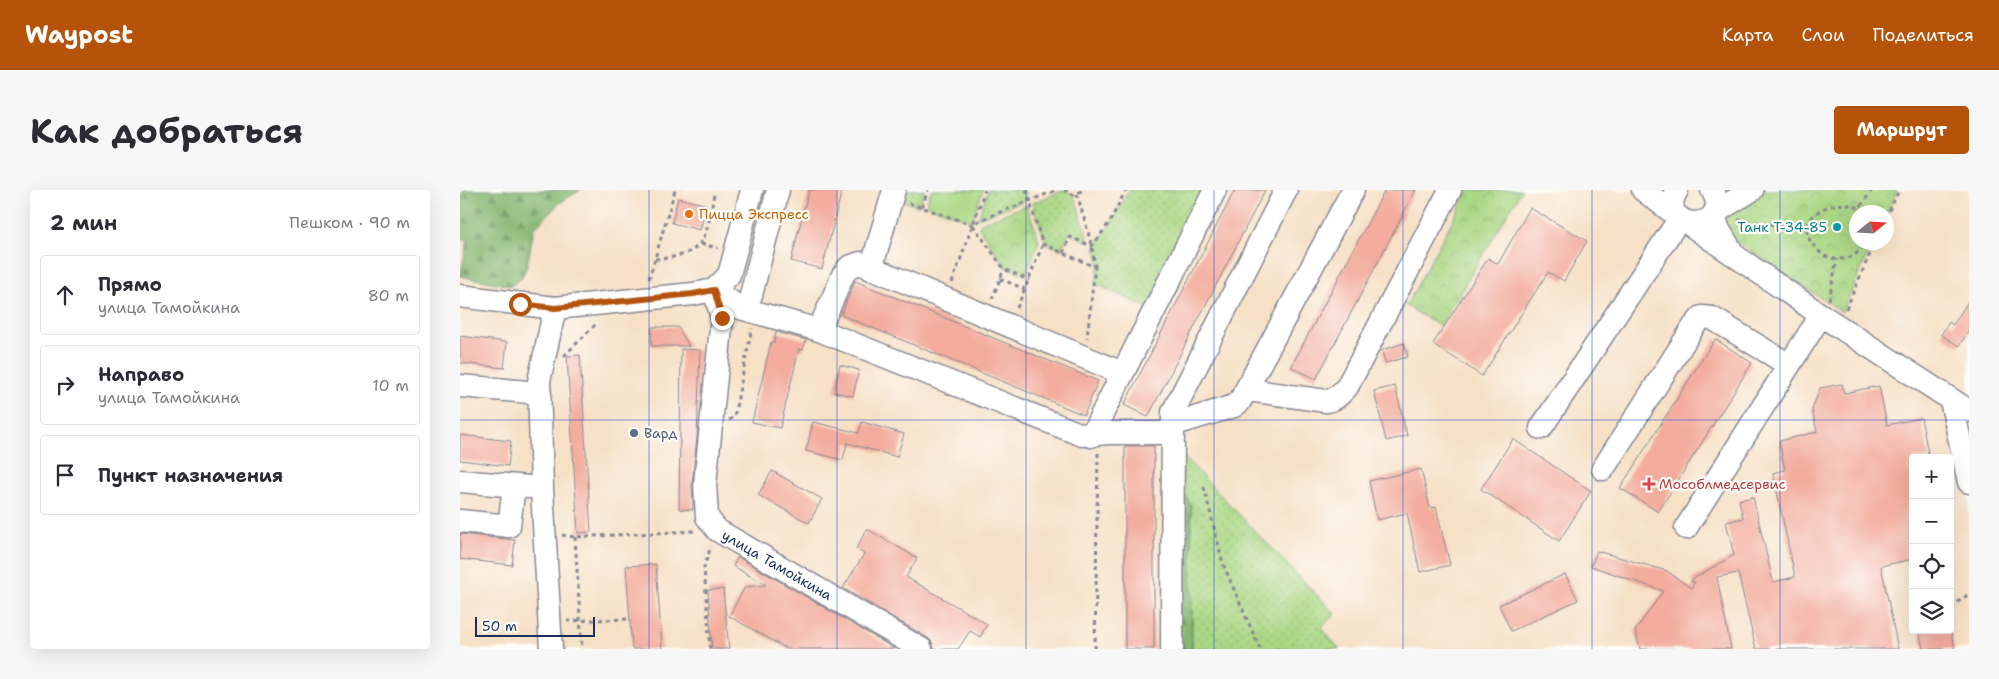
<!DOCTYPE html>
<html lang="ru">
<meta charset="utf-8">
<style>
:root{--surface:#fff;--page:#f7f7f7;--text:#2b2b33;--muted:#7c7c81;--line:#e1e1e2;--accent:#b45309}
body{margin:0;font-family:"Shantell Sans",sans-serif;background:var(--page);color:var(--text)}
.controls{position:absolute;right:15px;bottom:15px;display:grid;overflow:hidden;border-radius:5px;box-shadow:0 5px 20px #0002}
.controls button{width:45px;height:45px;display:grid;place-items:center;padding:0;border:0;border-bottom:1px solid var(--line);background:var(--surface);color:var(--text);font:25px sans-serif}
.compass{position:absolute;left:1389px;top:15px;width:45px;height:45px;border-radius:50%;background:var(--surface);box-shadow:0 5px 20px #0002;rotate:72deg}
.scale{position:absolute;left:15px;bottom:12px;width:120px;box-sizing:border-box;padding-left:5px;border:2px solid #1b2f5e;border-top:0;font-size:14px;line-height:18px;white-space:nowrap;color:#1b2f5e;-webkit-text-stroke:4px #fdfcf7;paint-order:stroke}
.stop{position:absolute;width:15px;height:15px;margin:-11px;border:4px solid #b45309;border-radius:50%;background:#fff}
.stop.end{background:#b45309;border-color:#fff;box-shadow:0 1px 5px #0008}
.list{margin:0;padding:0;list-style:none}
h2{display:flex;justify-content:space-between;align-items:center;height:65px;margin:0;padding:0 20px;font-size:21px}
h2 small{font-size:16px;font-weight:400;color:var(--muted)}
.list li{display:grid;grid-template-columns:32px 1fr auto;gap:15px;align-items:center;box-sizing:border-box;height:80px;margin:0 10px 10px;padding:0 10px;border:1px solid var(--line);border-radius:5px}
.list b{display:block;font-size:19px;white-space:nowrap}
.list p{margin:0;font-size:16px;white-space:nowrap;color:var(--muted)}
.list em{font-size:16px;font-style:normal;color:var(--muted)}
.icon{flex:none;width:28px;height:28px;fill:none;stroke:currentColor;stroke-width:2;stroke-linecap:round;stroke-linejoin:round}
.map{position:relative;flex:none;width:1509px;height:459px;overflow:hidden;border-radius:5px}
header{display:flex;align-items:center;gap:30px;box-sizing:border-box;height:70px;padding:0 25px;background:var(--accent);color:#fff}
header strong{font-size:24px}
nav{display:flex;gap:28px;margin-inline-start:auto;font-size:18px}
.intro{display:flex;align-items:center;justify-content:space-between;box-sizing:border-box;height:120px;padding:0 30px}
h1{margin:0;font-size:35px}
.button{padding:12px 22px;border-radius:5px;background:var(--accent);color:#fff;font-size:18px;font-weight:700}
main{display:flex;gap:30px;padding:0 30px}
aside{flex:1;background:var(--surface);border-radius:5px;box-shadow:0 5px 20px #0002}
.map>svg:first-child{display:block}
</style>
<header>
<strong>Waypost</strong>
<nav><a>Карта</a><a>Слои</a><a>Поделиться</a></nav>
</header>
<div class="intro"><h1>Как добраться</h1><a class="button">Маршрут</a></div>
<main>
<aside>
<h2>2 мин<small>Пешком · 90 m</small></h2>
<ul class="list">
<li><svg class="icon" aria-label="ahead" viewBox="0 0 24 24"><path d="M12 20V5M6 11l6-6 6 6"/></svg><div><b>Прямо</b><p>улица Тамойкина</p></div><em>80 m</em></li>
<li><svg class="icon" aria-label="right" viewBox="0 0 24 24"><path d="M7 20v-9h11M14 6l5 5-5 5"/></svg><div><b>Направо</b><p>улица Тамойкина</p></div><em>10 m</em></li>
<li><svg class="icon" aria-label="arrive" viewBox="0 0 24 24"><path d="M6 21V4h12l-3 4 3 4H6"/></svg><div><b>Пункт назначения</b></div></li>
</ul>
</aside>
<div class="map">
<svg width="1509" height="459" viewBox="0 0 1509 459">
<defs>
<pattern id="grass-dots" width="8" height="8" patternUnits="userSpaceOnUse" patternTransform="scale(1.25)"><rect width="8" height="8" fill="#aad784"/><path d="M2 2h.1M6 6h.1" fill="none" stroke="#92b974" stroke-width="1.8" stroke-linecap="round"/></pattern>
<pattern id="forest-firs" width="22" height="20" patternUnits="userSpaceOnUse" patternTransform="scale(1.25)"><rect width="22" height="20" fill="#87b872"/><path d="M5 1l3.5 6h-7zM16 11l3.5 6h-7z" fill="#6e9661"/></pattern>
<pattern id="park-crowns" width="20" height="18" patternUnits="userSpaceOnUse" patternTransform="scale(1.25)"><rect width="20" height="18" fill="#aad784"/><path d="M2 6a3 3 0 1 1 6 0M12 15a3 3 0 1 1 6 0" fill="none" stroke="#92b974"/></pattern>
</defs>
<rect width="100%" height="100%" fill="#fdfcf7"/>
<filter id="ink" filterUnits="userSpaceOnUse"><feTurbulence type="fractalNoise" baseFrequency=".02" numOctaves="2"/><feDisplacementMap in="SourceGraphic" scale="10" xChannelSelector="R" yChannelSelector="G"/><feConvolveMatrix kernelMatrix="1 2 1 2 8 2 1 2 1" color-interpolation-filters="sRGB"/></filter>
<filter id="wash" filterUnits="userSpaceOnUse"><feTurbulence type="fractalNoise" baseFrequency=".0096" numOctaves="4" result="noise"/><feDisplacementMap in="SourceGraphic" scale="20" xChannelSelector="R" yChannelSelector="G"/><feGaussianBlur stdDeviation="1.12" result="paint"/><feColorMatrix in="noise" values="0 0 0 0 0 0 0 0 0 0 0 0 0 0 0 0 0 1.4 0 .05"/><feComposite in="paint" operator="in"/></filter>
<g filter="url(#wash)">
<rect width="100%" height="100%" fill="#f6e0c6"/>
<g fill="url(#grass-dots)" stroke="#628371">
<path d="M439,0h26l-7,16 -21,-7z"/>
<path d="M528,0h36l3,10 -49,18z"/>
<path d="M604,0l10,5 15,47 -20,-9 -8,17 -15,-7 -14,-40z"/>
<path d="M669,0h78l-59,118 -52,-24 3,-23 -4,-14 15,-22z"/>
<path d="M723,266l152,158 -14,14 18,20 -1,1h-146l-1,-143 -9,-9z"/>
</g>
<g fill="url(#forest-firs)" stroke="#517468">
<path d="M0,0h121l-20,12 -27,27 -7,37 -5,11 -11,9 -51,-10 8,-36 -8,-2z"/>
<path d="M722,307l5,1 4,8 1,143h-16z"/>
</g>
<g fill="url(#park-crowns)" stroke="#628371">
<path d="M1009,0h53l-82,136 -34,-20z"/>
<path d="M1305,0h132l-10,24 -31,-2v30l17,1 -31,69 -112,-75c-15,-28 13,-39 35,-47z"/>
<path d="M567,15l12,36 -14,34 -19,-8 -28,-40 3,-4z"/>
</g>
<path fill="#aad784" stroke="#628371" d="M471,0h52l-11,31 -46,-16z"/>
<g id="blocks">
<g fill="#f3ac9d">
<path d="M349,0h33l-20,79 -31,-8z"/>
<path d="M775,0h30l-117,227 -24,-12z"/>
<path d="M925,0h31l-100,189 -25,-12z"/>
<path d="M218,8l29,7 -7,25 -28,-7z"/>
<path d="M1070,18l57,33 -23,40 -16,-9 -66,104 -49,-32 55,-86 10,6z"/>
<path d="M395,91l243,100 -14,34 -243,-100z"/>
<path d="M1509,110v30l-10,16 -18,-11 8,-13 4,3z"/>
<path d="M192,137h26l11,19h-38z"/>
<path d="M316,142l30,8 -3,10 -4,-1 -19,79 -28,-6 19,-80h3z"/>
<path d="M0,146l47,6 -3,26 -44,-5z"/>
<path d="M1255,149l37,24 -94,149 -38,-24z"/>
<path d="M944,153l4,14 -23,6 -3,-13z"/>
<path d="M221,159l19,1 -3,87 -5,46 1,27 -14,-1z"/>
<path d="M120,165l11,177 -13,1 -11,-177z"/>
<path d="M380,175l19,5 -6,26 -19,-4z"/>
<path d="M1382,194l2,9 35,-7 8,39 34,-7 8,40h-16v101l-32,7 17,83h-142l-18,-76 -21,4 14,72h-91l-5,-18 28,-40 -72,-25 6,-15 70,20 24,17 4,-6h-3l-1,-2 43,-25 -8,-33 17,-4 -4,-18 14,-3 20,85 22,-5 -22,-104 12,-3 -6,-29 38,-9 -5,-23 8,-21z"/>
<path d="M935,196l12,50 -21,5 -12,-50z"/>
<path d="M353,232l46,11 3,-11 42,12 -7,23 -50,-14 -4,17 -37,-9z"/>
<path d="M0,245l51,6 -3,25 -48,-6z"/>
<path d="M1053,249l78,52 -32,50 -78,-52z"/>
<rect x="665" y="256" width="29" height="203"/>
<path d="M961,279l9,39 6,-1 14,58 -30,7 -13,-59 -30,7 -8,-39z"/>
<path d="M312,281l50,28 -13,24 -51,-28z"/>
<path d="M407,339l50,29 -11,19 81,47 -7,13 -10,-6 -12,18h-24l-2,-7 -4,-4 -85,-50 21,-34 -8,-5z"/>
<path d="M0,344l55,6 -3,25 -52,-6z"/>
<path d="M278,367l157,92h-108l-58,-33 16,-29 21,-2 -33,-19z"/>
<path d="M196,374l6,85h-30l-6,-83z"/>
<path d="M1105,384l13,26 -67,31 -12,-26z"/>
<path d="M263,399l6,60h-17l-4,-59z"/>
<path d="M1459,440h31l5,19h-32z"/>
</g>
</g>
</g>
<g filter="url(#ink)">
<use href="#blocks" fill-opacity="0" stroke="#888892" stroke-width="1"/>
<g fill="none" stroke-linecap="round" stroke-linejoin="round">
<defs>
<g id="minor">
<path d="M1217,0c-25,44 61,43 35,0"/>
<path d="M1226,32l135,93 148,96"/>
<path d="M1271,60l-13,-22 -4,-15 38,-23"/>
<path d="M411,79l23,-79"/>
<path d="M254,100l26,18 79,22 263,105 27,-2h63"/>
<path id="s1" d="M254,100l8,28 -17,166 2,33 10,13 204,119"/>
<path d="M291,105l27,-105"/>
<path d="M0,106l95,12 138,-14 21,-4 15,-15 23,-85"/>
<path d="M359,140l24,-55 6,-8 11,-4 262,110"/>
<path d="M0,196l80,7"/>
<path d="M788,200l78,11c10,-1 14,-7 21,-14l103,-197"/>
<path d="M1491,210l18,82"/>
<path d="M712,235l62,-19 6,-5 113,-211"/>
<path d="M1081,238l139,-210 -37,-28"/>
<path d="M631,246l124,-246"/>
<path d="M1143,279l91,-143 8,-9 10,1 77,47"/>
<path d="M0,291l69,6"/>
<path d="M0,331l49,5 5,-40"/>
<path d="M1226,338l135,-213"/>
<path d="M91,459l-9,-160 -3,-108 16,-73"/>
<path d="M712,459l1,-237 113,-222"/>
</g>
</defs>
<use href="#minor" stroke="#888892" stroke-width="25"/>
<g stroke="#888892" stroke-width="3" stroke-dasharray="4 4" stroke-linecap="butt">
<path d="M566,0l17,54 52,23 -8,71"/>
<path d="M604,0l10,5 9,-5"/>
<path d="M617,4l15,52 3,21"/>
<path d="M449,13l64,22 7,-5 77,-30"/>
<path d="M1401,16l11,-16"/>
<path d="M462,17l6,-17"/>
<path d="M1405,22c-29,-22 -79,8 -48,37 5,6 12,10 20,10 13,1 23,-6 29,-17"/>
<path d="M1426,28l13,-28"/>
<path d="M1278,30l70,9"/>
<path d="M513,35l31,44 25,11"/>
<path d="M241,54l17,4"/>
<path d="M603,63l7,-16 22,9 17,-23 17,-33"/>
<path d="M195,69c52,-3 51,-21 59,-65"/>
<path d="M189,89l26,-89"/>
<path d="M540,89l25,10"/>
<path d="M492,93l33,-93"/>
<path d="M532,109l12,-30"/>
<path d="M1369,110l8,-41"/>
<path d="M557,118l26,-64"/>
<path d="M1386,119l29,-67"/>
<path d="M104,166l33,-33"/>
<path d="M269,230l5,-3 18,-89"/>
<path d="M744,297l19,77 37,85"/>
<path d="M102,345l13,2 120,-6"/>
<path d="M115,347l7,112"/>
<path d="M1491,417l18,-13"/>
<path d="M107,431l63,-2"/>
<path d="M250,459l-6,-82 7,-21"/>
<path d="M635,459l3,-196"/>
</g>
<use href="#minor" stroke="#fff" stroke-width="22"/>
</g>
</g>
<g fill="none" stroke-linecap="round" stroke-linejoin="round" filter="url(#ink)">
<path stroke="#b45309" stroke-width="6" d="M60,114l35,4 138,-14 21,-4 8,28"/>
</g>
<path fill="none" stroke="#1d4ed8" stroke-width="1" stroke-opacity="0.55" d="M189,0v459M377,0v459M566,0v459M754,0v459M943,0v459M1132,0v459M1320,0v459M0,230h1509"/>
<circle fill="#e8710a" stroke="#fdfcf7" stroke-width="2" cx="229" cy="24" r="5"/>
<circle fill="#0f9aa8" stroke="#fdfcf7" stroke-width="2" cx="1377" cy="37" r="5"/>
<circle fill="#5c6f8a" stroke="#fdfcf7" stroke-width="2" cx="174" cy="243" r="5"/>
<path fill="#e0444e" stroke="#fdfcf7" stroke-width="2" d="M1186.5 286.5h5v5h5v5h-5v5h-5v-5h-5v-5h5z"/>
<g text-anchor="middle" stroke-width="4.5" stroke-linejoin="round" paint-order="stroke">
<g font-size="14" fill="#c56008" stroke="#fdfcf7" text-anchor="start">
<text x="239" y="29">Пицца Экспресс</text>
</g>
<g font-size="14" fill="#0d838f" stroke="#fdfcf7" text-anchor="end">
<text x="1367" y="42">Танк Т-34-85</text>
</g>
<g font-size="14" fill="#4e5e75" stroke="#fdfcf7" text-anchor="start">
<text x="184" y="248">Вард</text>
</g>
<g font-size="14" fill="#be3a42" stroke="#fdfcf7" text-anchor="start">
<text x="1199" y="299">Мособлмедсервис</text>
</g>
<g font-size="14" fill="#1b2f5e" stroke="#fdfcf7">
<text dy="5" stroke="none"><textPath href="#s1" startOffset="315">улица Тамойкина</textPath></text>
</g>
</g>
</svg>
<div class="controls">
<button>+</button>
<button>−</button>
<button><svg class="icon" aria-label="locate" viewBox="0 0 24 24"><circle cx="12" cy="12" r="6"/><path d="M12 2v4M12 18v4M2 12h4M18 12h4"/></svg></button>
<button><svg class="icon" aria-label="layers" viewBox="0 0 24 24"><path d="M12 4l9 5-9 5-9-5zM3 14l9 5 9-5"/></svg></button>
</div>
<svg class="compass" viewBox="-18 -18 36 36"><path d="M0-13l5 13h-10z" fill="#e53935"/><path d="M0 13l5-13h-10z" fill="#7c7c81"/></svg>
<div class="scale">50 m</div>
<div class="stop" style="left:60px;top:114px"></div>
<div class="stop end" style="left:262px;top:128px"></div>
</div>
</main>
